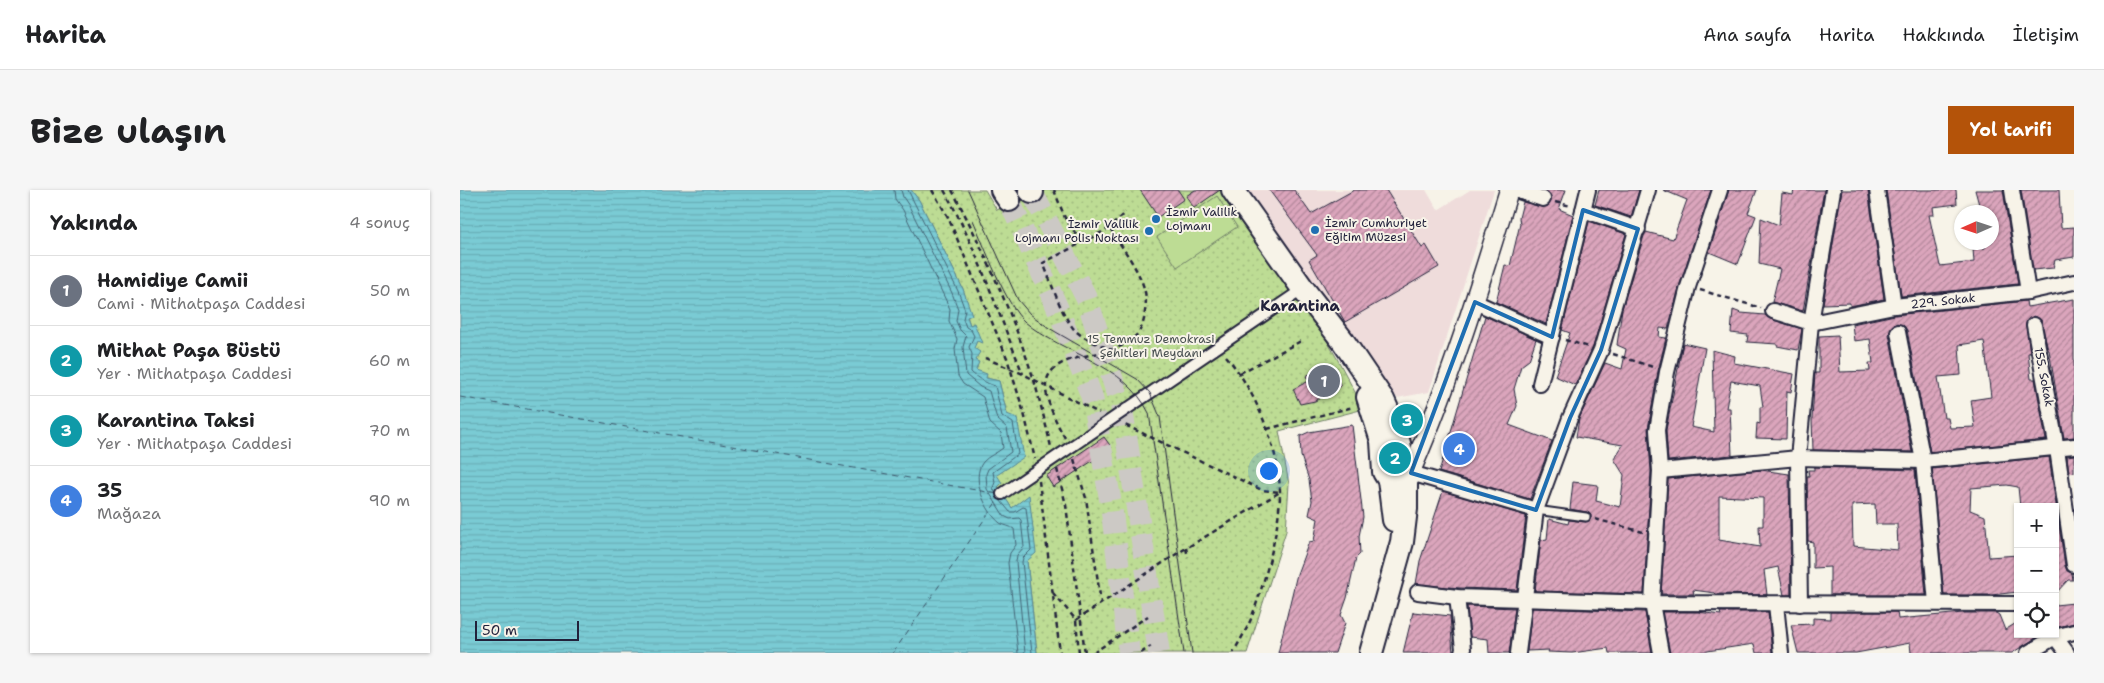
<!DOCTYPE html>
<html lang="tr">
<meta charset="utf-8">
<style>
:root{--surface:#fff;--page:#f6f6f6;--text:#202124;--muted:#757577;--line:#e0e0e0;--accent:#b45309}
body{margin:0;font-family:"Shantell Sans",sans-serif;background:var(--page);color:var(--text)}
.controls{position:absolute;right:15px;bottom:15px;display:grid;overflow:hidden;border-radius:0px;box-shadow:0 1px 4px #0004}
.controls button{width:45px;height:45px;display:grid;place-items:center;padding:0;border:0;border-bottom:1px solid var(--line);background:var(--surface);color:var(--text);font:25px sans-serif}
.compass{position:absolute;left:1494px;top:15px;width:45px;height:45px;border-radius:50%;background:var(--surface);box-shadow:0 1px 4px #0004;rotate:267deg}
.scale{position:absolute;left:15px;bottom:12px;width:104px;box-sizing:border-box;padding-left:5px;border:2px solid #22223b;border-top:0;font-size:14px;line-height:18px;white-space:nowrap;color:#22223b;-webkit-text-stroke:4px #f7f3e8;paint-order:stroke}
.you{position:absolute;left:808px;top:280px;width:18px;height:18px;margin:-12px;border:4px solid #fff;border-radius:50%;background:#1a73e8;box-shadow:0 0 0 8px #1a73e833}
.badge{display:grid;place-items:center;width:32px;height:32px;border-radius:50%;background:var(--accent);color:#fff;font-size:16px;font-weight:700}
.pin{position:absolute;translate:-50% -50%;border:2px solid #fff;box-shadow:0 1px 5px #0006}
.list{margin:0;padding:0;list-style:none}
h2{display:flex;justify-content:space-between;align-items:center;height:65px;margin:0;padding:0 20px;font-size:21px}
h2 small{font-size:16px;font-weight:400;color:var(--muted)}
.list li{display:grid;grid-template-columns:32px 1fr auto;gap:15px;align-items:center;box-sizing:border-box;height:70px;padding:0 20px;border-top:1px solid var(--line)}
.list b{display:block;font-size:19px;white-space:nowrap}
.list p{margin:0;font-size:16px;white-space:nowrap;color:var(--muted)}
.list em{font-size:16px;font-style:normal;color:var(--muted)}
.icon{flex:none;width:28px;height:28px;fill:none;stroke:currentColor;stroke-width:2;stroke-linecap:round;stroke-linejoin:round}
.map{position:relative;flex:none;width:1614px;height:463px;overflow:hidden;border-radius:0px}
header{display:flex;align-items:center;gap:30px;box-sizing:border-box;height:70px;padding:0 25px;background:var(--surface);border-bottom:1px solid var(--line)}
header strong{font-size:24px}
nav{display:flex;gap:28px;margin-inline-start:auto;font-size:18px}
.intro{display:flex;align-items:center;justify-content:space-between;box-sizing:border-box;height:120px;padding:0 30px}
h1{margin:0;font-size:35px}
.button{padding:12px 22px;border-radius:0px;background:var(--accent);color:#fff;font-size:18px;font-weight:700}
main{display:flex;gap:30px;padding:0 30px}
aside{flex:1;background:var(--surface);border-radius:0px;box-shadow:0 1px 4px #0004}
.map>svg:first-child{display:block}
</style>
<header>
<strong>Harita</strong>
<nav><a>Ana sayfa</a><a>Harita</a><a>Hakkında</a><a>İletişim</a></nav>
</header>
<div class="intro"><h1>Bize ulaşın</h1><a class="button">Yol tarifi</a></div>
<main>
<aside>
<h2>Yakında<small>4 sonuç</small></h2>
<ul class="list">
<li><span class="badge" style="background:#6b7280">1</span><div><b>Hamidiye Camii</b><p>Cami · Mithatpaşa Caddesi</p></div><em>50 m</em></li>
<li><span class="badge" style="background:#0f9aa8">2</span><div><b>Mithat Paşa Büstü</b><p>Yer · Mithatpaşa Caddesi</p></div><em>60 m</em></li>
<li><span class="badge" style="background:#0f9aa8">3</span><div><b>Karantina Taksi</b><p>Yer · Mithatpaşa Caddesi</p></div><em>70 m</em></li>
<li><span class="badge" style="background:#3f7fe0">4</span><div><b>35</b><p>Mağaza</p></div><em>90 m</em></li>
</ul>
</aside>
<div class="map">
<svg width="1614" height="463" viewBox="0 0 1614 463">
<defs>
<pattern id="park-dots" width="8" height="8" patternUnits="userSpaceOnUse" patternTransform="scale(1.25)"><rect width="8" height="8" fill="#bddc94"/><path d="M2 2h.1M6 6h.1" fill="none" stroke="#a2bc80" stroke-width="1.8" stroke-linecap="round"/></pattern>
<pattern id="water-rules" width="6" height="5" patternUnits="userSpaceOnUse" patternTransform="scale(1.25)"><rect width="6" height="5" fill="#7acbd4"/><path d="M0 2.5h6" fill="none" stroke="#69aeb7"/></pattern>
<pattern id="building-hatch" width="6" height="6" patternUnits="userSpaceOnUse" patternTransform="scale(1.25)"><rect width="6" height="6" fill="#dba5bc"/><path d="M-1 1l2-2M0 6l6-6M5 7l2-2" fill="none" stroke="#b1869a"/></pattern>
</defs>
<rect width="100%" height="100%" fill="#f7f3e8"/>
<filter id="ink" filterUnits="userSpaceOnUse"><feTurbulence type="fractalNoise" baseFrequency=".02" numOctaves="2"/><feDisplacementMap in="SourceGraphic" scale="10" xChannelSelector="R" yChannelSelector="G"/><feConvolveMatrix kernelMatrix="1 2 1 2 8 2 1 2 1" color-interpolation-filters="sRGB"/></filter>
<g filter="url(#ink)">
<path fill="#efdcdb" d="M788,0h178l12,20 32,-20h24l-65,202 -32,6 -100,-136z"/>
<path fill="url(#park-dots)" stroke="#707f68" d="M451,0h74l12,20 43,-20h187l79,114 33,58 25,47 -85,22 10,53 -3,47 -39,122h-210l-10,-92 2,-65 -17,12 -15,-21v-12l10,-61 -8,-33 -13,-3 -11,-8 -2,-22 4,-7 -3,-17 -4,1 -3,-9 4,-1 -8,-26 -44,-89z"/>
<path fill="#bddc94" stroke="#707f68" d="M757,6l20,31 -60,40 -20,-30z"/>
<path fill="url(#water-rules)" stroke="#578797" d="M0,0h451l8,10 44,89 9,26 -5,2 3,8 4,-2 8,20 -5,-2 -3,7 6,4 -5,8 4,2 -3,8 11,4 -1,4 13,3 8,33 10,4 7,39 -27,18 5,8 -4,4 14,21 17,-13 7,58 -9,8 10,92h-577z"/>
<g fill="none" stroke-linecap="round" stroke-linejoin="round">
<g stroke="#456678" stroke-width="1">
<path d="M434,0l1,9 8,11 47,99 -1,12 8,18 -2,10 3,27 5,8 20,13 7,26 11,10 2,15c-6,5 -15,8 -20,14 -13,16 3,50 17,61 5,3 10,3 14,6l2,16 -6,8 -2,10 10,90"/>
<path d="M441,0l2,7 6,9 43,87 6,16 -2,12 4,9 6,6 -3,11 3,28 14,12 9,4 8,28 10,9 4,24 -23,17 -2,5 1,15 17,27 6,3 9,-1 2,2 3,27 -7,8 -1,7 9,91"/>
<path d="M448,0l50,101 7,19 -2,9 3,8 5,3 3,6 -5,11 3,7 -1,18c7,7 15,11 24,14l7,30 11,7 5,31 -25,18 2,10 -2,6 3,6"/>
<path d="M540,310l10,12h5l8,-5 3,1 5,42 -8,8 -1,4 10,91"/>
</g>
<g stroke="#3c5569" stroke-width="1" stroke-dasharray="6 5" stroke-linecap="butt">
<path d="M0,207l538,97"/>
<path d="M433,463l106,-155"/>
</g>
</g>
<g fill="url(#building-hatch)" stroke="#22223b" fill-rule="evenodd">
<path d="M680,0h38l6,9 -26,18z"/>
<path d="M735,0h25l-26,18 -8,-12z"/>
<path d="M809,0h25l17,24 43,-24h32l36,58 4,-3 13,22 -94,55 -36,-62 8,-5z"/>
<path d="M1084,0h22l-7,19 14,6 -27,109 -50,-22 9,-37 5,1 10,-42 -1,-6 4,-16 18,5 7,-1 3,-9z"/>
<path d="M1139,0h40l-8,27 -36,-12z"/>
<path d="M1203,0h48l-31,94 -12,45 -8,-1 -1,9 7,1 -8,33 -10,58 3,42 -7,123 -109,-3 6,-51 6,-1 2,-20 19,5 1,-4 17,2 5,-4v-3l-4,-3 -17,-3 3,-27 25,3 -2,16 24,6 4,-32 -10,-16 9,-14 -47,-8 3,-18 26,-56 17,6 4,-20 -9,-4 5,-36 22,-73 2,-4 27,7 14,-39z"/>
<path d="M1269,0h28l-9,23 8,3 -18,48 -29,-12z"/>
<path d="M1334,0h30l-21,121 -31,-9 8,-33 -21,-5 2,-46 18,7 3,-32 11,2z"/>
<path d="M1382,0h26l16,109 -34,7v-3l-27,1z"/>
<path d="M1426,0h70l1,14 -24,3 1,8h-5l11,51 34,-4 -1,-13 12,-1v-6h7v-30h-11l-6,-22h28l15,94 -117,12z"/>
<path d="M1561,0h38l2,38 13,-1v30l-19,3 -2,8 -20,2z"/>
<path d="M1129,31l37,13 -33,113 -18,38 -20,-9 15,-43 -8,-3z"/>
<path d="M1614,109v138l-10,1 -15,-88h-1l-7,-30 -8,-4 -7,7 4,30h-2l3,26h4l11,61 -116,12 -23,-122 -3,-4 -7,-3 -5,3 -3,8 23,118 -99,-2 -1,-31 3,-46h4v-37l19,-1 2,37 30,-1 -1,-8h4l-3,-24 -16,2 -2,-17 43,-9 131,-14 1,6zM1524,151l7,56 -20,3 4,27 -25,1 -2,-10h-4l-6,-41 23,-2 -2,-30z"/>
<path d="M1273,120l8,3 24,2 5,4 32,10 -4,21 -21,-4v-2l-30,-2 1,-7 -17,-2z"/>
<path d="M1025,126l51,23 -7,21 -8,6 -7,23 3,17 -8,19 43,16 -22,58 -91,-27z"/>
<path d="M1223,153l22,5 -14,79 23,5 -2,-82 23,6 -1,7 60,11 -3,18 -4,-1 -1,48 -30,-1 1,-15 3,1v-17h3l-3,-21 -29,-5 -5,27h4l2,47 -64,6 -2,-31z"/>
<path d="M863,177l9,3 9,16 -26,15 -15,3 -7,-15 16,-8 -3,-5z"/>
<path d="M892,235l11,92 -4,19 1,18 -4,4 -9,40 -6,17 4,8 -10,30h-57l19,-79 12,-32 5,-1 4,-22 -9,-4 3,-14 -3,-21 -8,-24 -1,-20 9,-4z"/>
<path d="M644,247l8,11 -59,39 -7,-11z"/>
<path d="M1614,265v17l-5,1 -2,-17z"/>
<path d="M1589,267l16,109 2,5 5,2 1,7h-5l-13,14v-87h-35l-2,-20 -11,-2 -36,3 -1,22 15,6 4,41 29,-2v37l-27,3h-47l-12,-126z"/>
<path d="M1354,277l101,3 11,125h-96v-28l-17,1v-26l-5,-1 -1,-65h2l-1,-6h6zM1415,314l1,20h21l1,26 -45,-4 -1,-41z"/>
<path d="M1301,280l28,4 2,121h-7l-6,-28 -14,3 3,25 -51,-1 -1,-1 -22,-3 1,4h-33l7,-115zM1259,306l44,2v28h-4l1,21 -41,-7z"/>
<path d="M983,301l83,25 -9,74 -57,-2 -44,-4 4,-23z"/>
<path d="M1614,413v20l-16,4 -3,-1v-21z"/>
<path d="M1007,416l48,2 -6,45h-20l-1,-14 -18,-2z"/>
<path d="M1072,418l113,4 7,41h-43l-1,-5 -36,5 -24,-1 1,-2 -22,1z"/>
<path d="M953,422l37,4 3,37h-50z"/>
<path d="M1202,422h36l23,3 -1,-3h48l4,41h-16l-2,-9 -60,9h-24z"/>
<path d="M1370,422h67l1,7 65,-6h33l3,2 6,15 13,-8v12h24l-30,19h-101l-1,-10 -54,10h-58l-7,-28 22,-1v-6l17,1z"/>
</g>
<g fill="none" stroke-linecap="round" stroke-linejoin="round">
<g stroke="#ccc9c5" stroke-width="22" stroke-dasharray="22 11" stroke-linecap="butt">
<path d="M572,2l55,107 35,110 37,244"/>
<path d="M549,10l49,109 34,88 19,107 18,149"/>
</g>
<defs>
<path id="service" d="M1076,320l50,7"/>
<path id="pedestrian" d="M542,304l301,-205"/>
<g id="minor">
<path d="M1055,0l28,9"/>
<path d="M1417,0l17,116"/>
<path d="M1552,0l16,102"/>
<path d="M1123,20l55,19"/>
<path d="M1015,112l77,35"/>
<path d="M1313,121l38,12 83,-17 134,-14 46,-10"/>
<path d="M1574,135l23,124 17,116"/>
<path d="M1438,142l25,129 13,142"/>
<path d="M1080,194l48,-194"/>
<path d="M1200,281l138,-13 125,3 151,-15"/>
<path d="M951,283l125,37"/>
<path d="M958,402l39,5 195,6 366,1"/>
<path d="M997,407l6,52 -1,4"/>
<path d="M1316,414l5,49"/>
<path d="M1340,414l-2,-146 13,-135 22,-133"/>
<path d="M1593,444l14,19"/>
<path d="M1058,463l18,-143 34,-92 31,-68 47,-160"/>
<path d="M1201,463l-9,-50 8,-132 -3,-41 10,-58 21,-85 32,-97"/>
<path d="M1568,463l27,-16 19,-5"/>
</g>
<path id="tertiary" d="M952,279c39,-90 68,-184 97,-279"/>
<g id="primary">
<path d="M542,0l7,10"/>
<path d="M570,0l2,2"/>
<path d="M773,0l70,99 40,52 40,59 12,27 7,29 9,9v8l-5,7v29l-4,33 -31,111"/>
<path d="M908,207l14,44 2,31 5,8 5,40"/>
</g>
</defs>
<use href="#service" stroke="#22223b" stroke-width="11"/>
<use href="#pedestrian" stroke="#22223b" stroke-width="14"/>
<use href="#minor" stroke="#22223b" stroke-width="18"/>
<use href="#tertiary" stroke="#22223b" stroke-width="21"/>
<use href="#primary" stroke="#22223b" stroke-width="26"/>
<g stroke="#22223b" stroke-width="2.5" stroke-dasharray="5 4" stroke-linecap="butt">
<path d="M472,0l16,27 59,141 17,55 11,46"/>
<path d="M484,0c33,58 54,123 79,184"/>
<path d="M492,0c32,60 61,125 82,190 6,22 12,45 17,67"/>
<path d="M594,0l11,28 17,25"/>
<path d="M1095,12l16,4"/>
<path d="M650,38l-67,35c9,20 16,47 30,65 9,11 26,16 38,22"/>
<path d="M1240,100l61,18"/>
<path d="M1105,150l24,7"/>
<path d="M1153,164l43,14"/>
<path d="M766,166c29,34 53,91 54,136 0,38 -16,92 -29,127 -5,12 -12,23 -18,34"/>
<path d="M525,168l38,16 76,39"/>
<path d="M780,183l63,-33"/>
<path d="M807,239l86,-22"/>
<path d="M605,248c-7,-12 -21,-40 -19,-54 6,-42 88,-16 98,-65 1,-8 3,-18 1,-27 -5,-22 -23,-44 -35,-64l15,-16"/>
<path d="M614,269l12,39 15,105"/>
<path d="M597,279l9,36 19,148"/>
<path d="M579,291l21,172"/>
<path d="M1135,329l48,13"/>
<path d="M726,358l2,9"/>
<path d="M593,403l23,27 3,33"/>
<path d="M616,430l102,-67 102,-61 -18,-2 -137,-65"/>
<path d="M633,463l55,-37"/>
<path d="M681,463l10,-7"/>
</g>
<use href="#service" stroke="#f7f3e8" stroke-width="7"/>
<use href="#pedestrian" stroke="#f7f3e8" stroke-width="10"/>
<use href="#minor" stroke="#f7f3e8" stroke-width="14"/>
<use href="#tertiary" stroke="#f7f3e8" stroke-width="18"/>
<use href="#primary" stroke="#f7f3e8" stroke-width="22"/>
<g stroke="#22223b" stroke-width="1">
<path d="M508,0l50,110 12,14 19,14 88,51 13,14 10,24 32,236"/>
<path d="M513,30c11,25 33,86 52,102 39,33 100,41 124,91l35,240"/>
</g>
</g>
</g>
<path fill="none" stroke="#1f6fb2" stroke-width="4" stroke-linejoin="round" d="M1123,20l55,19 -37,121 -31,68 -34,92 -125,-37 64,-171 77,35z"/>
<g fill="#1f6fb2" stroke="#f7f3e8" stroke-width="2">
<circle cx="696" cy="29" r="5"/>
<circle cx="855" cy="40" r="5"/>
<circle cx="689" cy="41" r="5"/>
</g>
<g text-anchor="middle" stroke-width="4" stroke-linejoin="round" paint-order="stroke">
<g font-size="12" fill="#22223b" stroke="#f7f3e8" text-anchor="start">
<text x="706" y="26">İzmir Valilik<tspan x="706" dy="14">Lojmanı</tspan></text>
<text x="865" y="37">İzmir Cumhuriyet<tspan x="865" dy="14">Eğitim Müzesi</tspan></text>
<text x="679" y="38" text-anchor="end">İzmir Valilik<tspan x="679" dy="14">Lojmanı Polis Noktası</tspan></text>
</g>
<g font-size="12" fill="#22223b" stroke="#f7f3e8">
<text transform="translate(1483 111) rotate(-6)" y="4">229. Sokak</text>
<text transform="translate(1584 187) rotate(79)" y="4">155. Sokak</text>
</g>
<g font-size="12" fill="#495051" stroke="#f7f3e8">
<text x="691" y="153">15 Temmuz Demokrasi<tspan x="691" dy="14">Şehitleri Meydanı</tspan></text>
</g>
<g font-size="15" font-weight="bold" fill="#22223b" stroke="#f7f3e8">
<text x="840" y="121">Karantina</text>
</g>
</g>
</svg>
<div class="controls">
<button>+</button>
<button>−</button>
<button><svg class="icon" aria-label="locate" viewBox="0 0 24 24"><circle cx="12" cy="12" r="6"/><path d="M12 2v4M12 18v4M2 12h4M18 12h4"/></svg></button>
</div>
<svg class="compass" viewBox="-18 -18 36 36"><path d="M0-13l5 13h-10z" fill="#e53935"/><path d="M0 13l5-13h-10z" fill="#757577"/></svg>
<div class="scale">50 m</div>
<div class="you"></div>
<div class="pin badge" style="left:864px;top:191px;background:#6b7280">1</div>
<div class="pin badge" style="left:935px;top:268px;background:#0f9aa8">2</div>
<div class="pin badge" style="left:947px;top:230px;background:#0f9aa8">3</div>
<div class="pin badge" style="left:999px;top:259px;background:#3f7fe0">4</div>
</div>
</main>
